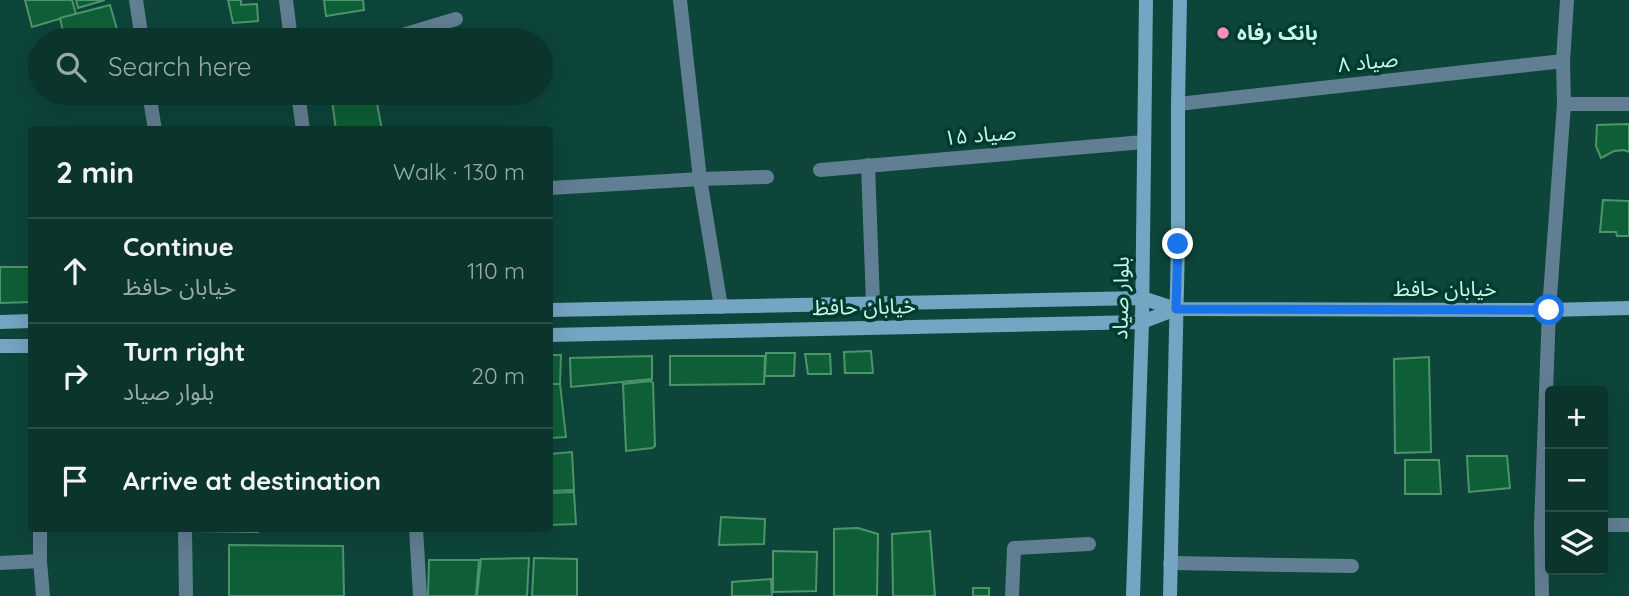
<!DOCTYPE html>
<meta charset="utf-8">
<style>
:root{--surface:#0a342c;--page:#133c34;--text:#f1f3f6;--muted:#99aaa9;--line:#2a4f48}
body{margin:0;font-family:Quicksand,"Noto Sans Arabic",sans-serif;background:var(--page);color:var(--text)}
.controls{position:absolute;right:21px;bottom:21px;display:grid;overflow:hidden;border-radius:7px;box-shadow:0 7px 28px #0002}
.controls button{width:63px;height:63px;display:grid;place-items:center;padding:0;border:0;border-bottom:2px solid var(--line);background:var(--surface);color:var(--text);font:35px sans-serif}
.stop{position:absolute;width:21px;height:21px;margin:-16px;border:5px solid #1a73e8;border-radius:50%;background:#fff}
.stop.end{background:#1a73e8;border-color:#fff;box-shadow:0 2px 7px #0008}
.list{margin:0;padding:0;list-style:none}
h2{display:flex;justify-content:space-between;align-items:center;height:91px;margin:0;padding:0 28px;font-size:30px}
h2 small{font-size:23px;font-weight:400;color:var(--muted)}
.list li{display:grid;grid-template-columns:46px 1fr auto;gap:21px;align-items:center;box-sizing:border-box;height:105px;padding:0 28px;border-top:2px solid var(--line)}
.list b{display:block;font-size:26px;white-space:nowrap}
.list p{margin:0;font-size:23px;white-space:nowrap;color:var(--muted)}
.list em{font-size:23px;font-style:normal;color:var(--muted)}
.icon{flex:none;width:38px;height:38px;fill:none;stroke:currentColor;stroke-width:2;stroke-linecap:round;stroke-linejoin:round}
.map{position:relative;flex:none;width:1629px;height:596px;overflow:hidden}
.search{position:absolute;background:var(--surface);box-shadow:0 7px 28px #0002;left:28px;top:28px;width:525px;height:77px;display:flex;align-items:center;gap:18px;box-sizing:border-box;padding:0 24px;border-radius:38px;color:var(--muted);font-size:26px}
.panel{position:absolute;background:var(--surface);box-shadow:0 7px 28px #0002;left:28px;top:126px;width:525px;height:406px;border-radius:7px}
.map>svg:first-child{display:block}
</style>
<div class="map">
<svg width="1629" height="596" viewBox="0 0 1629 596">
<rect width="100%" height="100%" fill="#0d453a"/>
<g fill="#0e5f37" stroke="#4d9569" stroke-width="2">
<path d="M25,0h47l4,14 -44,13z"/>
<path d="M76,0h29l-27,8z"/>
<path d="M228,0h13v5l16,-1 1,17 -25,2z"/>
<path d="M324,0h39l1,10 -38,6z"/>
<path d="M110,5l10,35h-55l-5,-22z"/>
<path d="M331,93h44l7,37h-46z"/>
<path d="M1629,124v28l-5,-2 -10,1 -13,7 -5,-12 1,-21z"/>
<path d="M1603,200l26,1v35h-12l-1,-4h-16z"/>
<path d="M0,267h32v35l-32,1z"/>
<path d="M871,351l2,22h-28l-1,-21z"/>
<path d="M766,353h29l-1,23h-29z"/>
<path d="M805,354h25l1,20h-23z"/>
<path d="M550,355h11l-1,29h-10z"/>
<path d="M652,356v23l-81,8 -1,-29z"/>
<path d="M670,356h95l-1,28 -94,1z"/>
<path d="M1429,357l2,95 -36,1 -1,-94z"/>
<path d="M651,381l2,2 2,63 -3,2 -26,3 -3,-67z"/>
<path d="M550,384h10l6,53 -16,1z"/>
<path d="M572,452l2,38 -24,1v-37z"/>
<path d="M1467,456h40l3,32 -41,4z"/>
<path d="M1405,460h34l2,34h-36z"/>
<path d="M574,492l2,32 -26,1v-32z"/>
<path d="M721,517l44,2 -1,25 -45,1z"/>
<path d="M192,528h66v4l-66,-1z"/>
<path d="M858,528l20,6 -1,62h-43v-67z"/>
<path d="M930,531l5,65h-42l-1,-62z"/>
<path d="M229,545l114,1 1,50h-115z"/>
<path d="M773,551l44,1 -1,39 -43,1z"/>
<path d="M529,558l-2,38h-50l4,-37z"/>
<path d="M534,558l43,1v37h-45z"/>
<path d="M429,560h50l-3,36h-48z"/>
<path d="M771,579l1,17h-40v-14z"/>
<rect x="973" y="588" width="16" height="8"/>
</g>
<g fill="none" stroke-linecap="round" stroke-linejoin="round">
<g stroke="#617f92" stroke-width="14">
<path d="M136,0l6,40"/>
<path d="M286,0l5,40"/>
<path d="M680,0l20,179 21,128"/>
<path d="M386,40l70,-21"/>
<path d="M149,93l6,37"/>
<path d="M298,93l5,37"/>
<path d="M1178,104l385,-43"/>
<path d="M1564,104h65"/>
<path d="M868,165l5,138"/>
<path d="M820,170l324,-28"/>
<path d="M550,188l150,-9 67,-2"/>
<path d="M1603,525h26"/>
<path d="M40,528v33l3,35"/>
<path d="M185,528l1,68"/>
<path d="M416,528l4,68"/>
<path d="M0,563l40,-2"/>
<path d="M1170,563l182,3"/>
<path d="M1012,596l2,-48 75,-4"/>
<path d="M1542,596l-1,-70 8,-216 15,-206 -1,-43 4,-61"/>
</g>
<g stroke="#74a5c2" stroke-width="14">
<path d="M550,310l592,-12 34,11 373,1 80,-2"/>
<path d="M0,322l32,-1"/>
<path d="M550,335l592,-13 34,-13"/>
<path d="M0,346h32"/>
<path d="M1133,596l9,-274 4,-322"/>
<path d="M1170,596l8,-352v-140l2,-104"/>
</g>
</g>
<g fill="none" stroke-linecap="round" stroke-linejoin="round">
<path stroke="#1a73e8" stroke-width="9" d="M1178,244l-2,65 373,1"/>
</g>
<circle fill="#fe8ebc" stroke="#003b2f" stroke-width="2.5" cx="1223" cy="33" r="7"/>
<g text-anchor="middle" stroke-width="7" stroke-linejoin="round" paint-order="stroke">
<g font-size="21" font-weight="bold" fill="#c8f5e8" stroke="#003b2f" text-anchor="start">
<text x="1237" y="40">بانک رفاه</text>
</g>
<g font-size="21" fill="#c8f5e8" stroke="#003b2f">
<text transform="translate(1368 62) rotate(-6)" y="7">صیاد ۸</text>
<text transform="translate(980 135) rotate(-5)" y="7">صیاد ۱۵</text>
<text x="1445" y="296">خیابان حافظ</text>
<text transform="translate(1121 298) rotate(-89)" y="7">بلوار صیاد</text>
<text transform="translate(864 307) rotate(-1)" y="7">خیابان حافظ</text>
</g>
</g>
</svg>
<div class="controls">
<button>+</button>
<button>−</button>
<button><svg class="icon" aria-label="layers" viewBox="0 0 24 24"><path d="M12 4l9 5-9 5-9-5zM3 14l9 5 9-5"/></svg></button>
</div>
<div class="stop" style="left:1549px;top:310px"></div>
<div class="stop end" style="left:1178px;top:244px"></div>
<div class="search"><svg class="icon" aria-label="search" viewBox="0 0 24 24"><circle cx="10" cy="10" r="6"/><path d="M15 15l6 6"/></svg>Search here</div>
<section class="panel">
<h2>2 min<small>Walk · 130 m</small></h2>
<ul class="list">
<li><svg class="icon" aria-label="ahead" viewBox="0 0 24 24"><path d="M12 20V5M6 11l6-6 6 6"/></svg><div><b>Continue</b><p>خیابان حافظ</p></div><em>110 m</em></li>
<li><svg class="icon" aria-label="right" viewBox="0 0 24 24"><path d="M7 20v-9h11M14 6l5 5-5 5"/></svg><div><b>Turn right</b><p>بلوار صیاد</p></div><em>20 m</em></li>
<li><svg class="icon" aria-label="arrive" viewBox="0 0 24 24"><path d="M6 21V4h12l-3 4 3 4H6"/></svg><div><b>Arrive at destination</b></div></li>
</ul>
</section>
</div>
